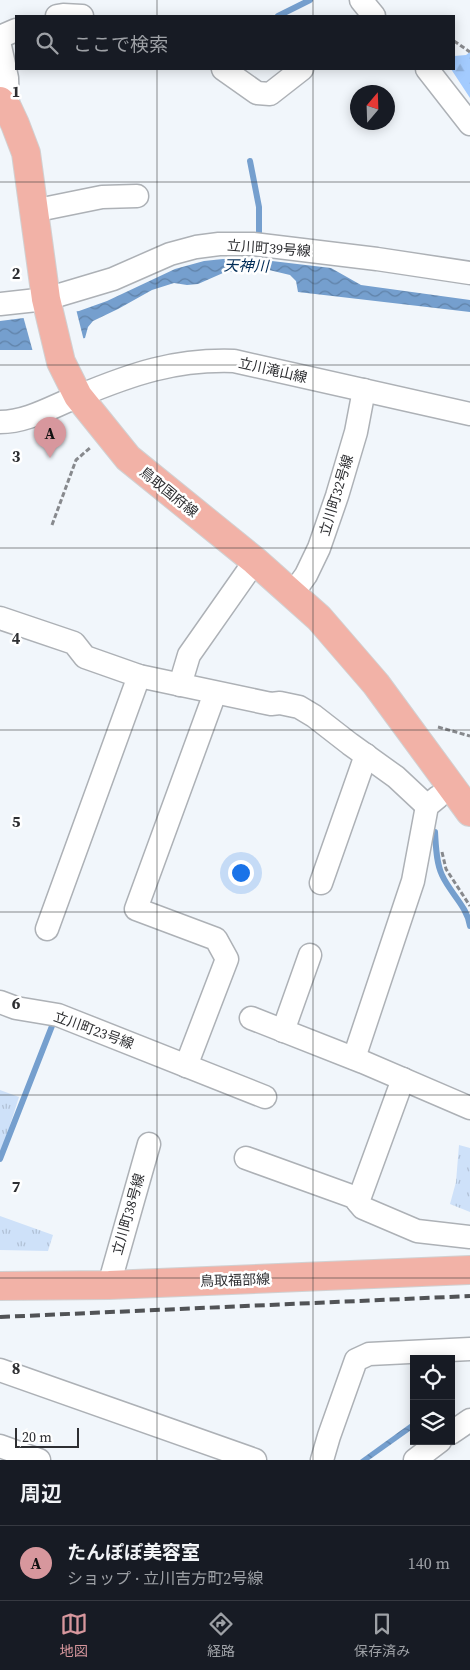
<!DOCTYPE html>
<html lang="ja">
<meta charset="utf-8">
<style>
:root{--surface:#171b24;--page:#242831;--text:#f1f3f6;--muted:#9ea1a6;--line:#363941;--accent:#d7979d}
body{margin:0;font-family:"Source Serif 4","Noto Sans JP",serif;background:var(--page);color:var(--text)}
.controls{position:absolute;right:15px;bottom:15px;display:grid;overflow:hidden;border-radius:0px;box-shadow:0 2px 12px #0003}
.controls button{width:45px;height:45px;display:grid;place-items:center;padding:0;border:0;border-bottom:1px solid var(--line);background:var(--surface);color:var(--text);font:25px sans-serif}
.compass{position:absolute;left:350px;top:85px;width:45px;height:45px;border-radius:50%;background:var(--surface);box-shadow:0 2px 12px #0003;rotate:19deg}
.scale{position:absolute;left:15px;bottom:12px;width:64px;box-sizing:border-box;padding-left:5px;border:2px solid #2e2f32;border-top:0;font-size:14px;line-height:18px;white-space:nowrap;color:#2e2f32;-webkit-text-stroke:4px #fff;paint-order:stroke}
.you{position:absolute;left:240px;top:872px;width:18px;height:18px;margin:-12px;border:4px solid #fff;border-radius:50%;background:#1a73e8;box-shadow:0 0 0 8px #1a73e833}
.badge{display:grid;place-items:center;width:32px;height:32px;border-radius:50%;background:var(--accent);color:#111;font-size:16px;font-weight:700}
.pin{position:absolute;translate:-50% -41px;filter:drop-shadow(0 1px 2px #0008)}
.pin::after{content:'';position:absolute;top:26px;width:18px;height:15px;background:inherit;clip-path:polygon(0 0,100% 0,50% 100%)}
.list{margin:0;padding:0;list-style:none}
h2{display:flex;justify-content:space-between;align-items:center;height:65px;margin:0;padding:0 20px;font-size:21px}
h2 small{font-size:16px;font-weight:400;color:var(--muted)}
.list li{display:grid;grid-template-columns:32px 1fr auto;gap:15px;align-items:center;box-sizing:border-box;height:75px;padding:0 20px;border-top:1px solid var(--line)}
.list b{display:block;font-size:19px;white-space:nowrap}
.list p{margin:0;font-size:16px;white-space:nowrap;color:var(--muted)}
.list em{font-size:16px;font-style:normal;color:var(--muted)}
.icon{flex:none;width:28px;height:28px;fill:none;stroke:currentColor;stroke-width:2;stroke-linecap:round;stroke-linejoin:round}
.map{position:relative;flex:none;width:470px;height:1460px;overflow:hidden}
.search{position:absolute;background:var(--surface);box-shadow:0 2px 12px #0003;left:15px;right:15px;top:15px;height:55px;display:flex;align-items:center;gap:12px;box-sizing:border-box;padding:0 18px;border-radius:0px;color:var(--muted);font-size:19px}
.sheet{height:140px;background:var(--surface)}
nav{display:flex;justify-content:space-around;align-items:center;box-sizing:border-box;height:70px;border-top:1px solid var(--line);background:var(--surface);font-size:14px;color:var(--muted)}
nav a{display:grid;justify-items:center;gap:2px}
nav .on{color:var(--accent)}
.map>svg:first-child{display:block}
</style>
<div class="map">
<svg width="470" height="1460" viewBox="0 0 470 1460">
<defs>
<pattern id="grass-tufts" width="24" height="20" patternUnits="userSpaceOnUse" patternTransform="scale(1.25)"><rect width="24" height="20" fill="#cee1f9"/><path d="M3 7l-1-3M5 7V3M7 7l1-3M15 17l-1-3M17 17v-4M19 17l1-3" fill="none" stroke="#b1c1d6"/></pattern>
<pattern id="forest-firs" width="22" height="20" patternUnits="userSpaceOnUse" patternTransform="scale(1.25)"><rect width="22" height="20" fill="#a3cbfe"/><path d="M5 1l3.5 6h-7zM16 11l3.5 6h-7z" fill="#8dafda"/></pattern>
<pattern id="water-waves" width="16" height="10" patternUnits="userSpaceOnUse" patternTransform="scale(1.25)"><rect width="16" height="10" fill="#759fce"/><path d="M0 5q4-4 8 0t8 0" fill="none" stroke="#6082a8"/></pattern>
</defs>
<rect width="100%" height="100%" fill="#f1f6fb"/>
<g fill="url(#grass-tufts)">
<path d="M0,1090l19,7 -18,56h-1z"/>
<path d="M459,1145l11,3v64l-20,-8 6,-22z"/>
<path d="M0,1216l53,19 -5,16 -48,-1z"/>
</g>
<path fill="url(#forest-firs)" d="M470,52v46l-19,-29h3v-13l12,-1z"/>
<g fill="url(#water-waves)">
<path d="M223,259h32l76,9 30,17 109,15v12l-172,-20 -2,-11 -6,-6 -21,-5 -23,-1 -23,4 -25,11 -11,1 -13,-2 -22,7 -34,19 -25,12 -5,6 -3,11 -53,12h-32v-29l79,-10 28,-10 68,-32 29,-8z"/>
<path d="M414,1421v7l-45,32h-9z"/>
</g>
<path fill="#f1f6fb" d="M76,309l8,32 -51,11 -10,-36z"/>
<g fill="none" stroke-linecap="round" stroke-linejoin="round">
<g stroke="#759fce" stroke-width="6">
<path d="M278,16l32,-16"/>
<path d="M250,161l9,46v30"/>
<path d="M435,832c1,14 1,30 7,43 8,18 25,31 28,51"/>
<path d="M0,1159l52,-133"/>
</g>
<defs>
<g id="minor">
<path d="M361,0l13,16"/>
<path d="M57,16l6,-1 19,1"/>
<path d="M0,37l16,-7"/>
<path d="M0,46l7,32 1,31"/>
<path d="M223,69l34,24 13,1 32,-25"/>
<path d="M427,69l43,55"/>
<path d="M33,211l69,-14 35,-1"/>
<path d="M0,304l46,-5 67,-20 57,-25 26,-7 23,-3h34l124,15 93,14"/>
<path d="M0,422c28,0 53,-16 79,-26 53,-22 96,-37 155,-35l236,53"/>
<path d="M293,593l13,-18 13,-27 18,-52 19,-64 8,-42"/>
<path d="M0,618l74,25 11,14 54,19 132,28 9,-1 19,4 15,9 36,28 46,33 31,29"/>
<path d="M180,685l9,-30 66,-94"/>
<path d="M321,883l45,-128"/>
<path d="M47,929l92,-253"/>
<path d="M0,1002l16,6 42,7 207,82"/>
<path d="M251,1018l112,44 107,46"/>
<path d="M283,1031l27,-76"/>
<path d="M354,1058l59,-177 14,-75 11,-9"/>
<path d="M186,1066l41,-107 -11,-20 -80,-30 79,-216"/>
<path d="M246,1158l108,39 9,11 54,23 53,6"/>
<path d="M358,1202l45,-123"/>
<path d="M109,1285l40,-141"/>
<path d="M0,1370l255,90"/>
<path d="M451,1433l19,-13"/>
<path d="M0,1446l39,14"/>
<path d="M322,1460l7,-24 27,-76 13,-6 101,-5"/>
<path d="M415,1460l25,-19"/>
</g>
<g id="major">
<path d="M0,101l8,8 7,15 11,29 20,146 15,63 17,34 50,62 127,103 64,57 57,66 94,128"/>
<path d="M0,1286l109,-1 361,-15"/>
</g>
</defs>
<use href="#minor" stroke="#adb1b6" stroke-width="25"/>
<use href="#major" stroke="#d1d1d2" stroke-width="30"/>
<g stroke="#87898d" stroke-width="3" stroke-dasharray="5 2.5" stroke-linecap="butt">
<path d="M454,41l16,11"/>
<path d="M52,525l24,-65 15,-13"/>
<path d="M438,727l32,9"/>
<path d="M442,852l4,17 24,37"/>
</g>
<use href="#minor" stroke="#fff" stroke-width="22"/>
<use href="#major" stroke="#f2b2a7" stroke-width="28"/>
<path stroke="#515356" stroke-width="4" stroke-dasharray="10 5" stroke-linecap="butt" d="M0,1317l470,-21"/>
</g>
<path fill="none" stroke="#2e2f32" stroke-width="1" stroke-opacity="0.55" d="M157,0v16M313,0v16M157,69v1391M313,69v1391M0,182h470M0,365h470M0,548h470M0,730h470M0,912h470M0,1095h470M0,1278h470"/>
<g text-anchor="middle" stroke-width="5" stroke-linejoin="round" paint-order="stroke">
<g font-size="14" fill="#2e2f32" stroke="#fff">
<text transform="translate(269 248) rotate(4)" y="5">立川町39号線</text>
<text transform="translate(273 370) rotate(13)" y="5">立川滝山線</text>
<text transform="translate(169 492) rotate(39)" y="5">鳥取国府線</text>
<text transform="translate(336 495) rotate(-73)" y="5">立川町32号線</text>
<text transform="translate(94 1030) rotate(20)" y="5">立川町23号線</text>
<text transform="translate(128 1214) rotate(-74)" y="5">立川町38号線</text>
<text transform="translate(235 1280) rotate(-2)" y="5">鳥取福部線</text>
</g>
<g font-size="15" font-style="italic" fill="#002c57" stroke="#fff">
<text transform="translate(246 266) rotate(1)" y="5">天神川</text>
</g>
</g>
<g font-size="16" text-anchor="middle" font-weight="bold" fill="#2e2f32" stroke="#fff" stroke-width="5" stroke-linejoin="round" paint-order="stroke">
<text x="16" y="97">1</text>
<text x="16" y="279">2</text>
<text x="16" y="462">3</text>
<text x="16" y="644">4</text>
<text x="16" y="827">5</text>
<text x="16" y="1009">6</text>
<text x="16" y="1192">7</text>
<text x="16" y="1374">8</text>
</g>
</svg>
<div class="controls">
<button><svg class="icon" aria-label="locate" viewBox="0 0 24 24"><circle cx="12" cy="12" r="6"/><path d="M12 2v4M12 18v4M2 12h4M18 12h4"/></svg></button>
<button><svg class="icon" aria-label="layers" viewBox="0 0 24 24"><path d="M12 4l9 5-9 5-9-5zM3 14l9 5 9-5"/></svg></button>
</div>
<svg class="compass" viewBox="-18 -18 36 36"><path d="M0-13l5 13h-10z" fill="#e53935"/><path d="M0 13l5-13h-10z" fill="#9ea1a6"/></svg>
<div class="scale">20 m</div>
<div class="you"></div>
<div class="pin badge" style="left:50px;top:458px">A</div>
<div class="search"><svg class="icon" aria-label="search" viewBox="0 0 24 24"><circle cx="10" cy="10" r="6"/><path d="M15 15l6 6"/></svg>ここで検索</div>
</div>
<section class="sheet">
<h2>周辺<small></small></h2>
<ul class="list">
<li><span class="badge">A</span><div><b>たんぽぽ美容室</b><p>ショップ · 立川吉方町2号線</p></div><em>140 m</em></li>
</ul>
</section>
<nav>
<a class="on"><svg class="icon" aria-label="map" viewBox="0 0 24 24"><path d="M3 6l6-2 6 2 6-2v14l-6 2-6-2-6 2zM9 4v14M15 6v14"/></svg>地図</a>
<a><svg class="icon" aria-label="directions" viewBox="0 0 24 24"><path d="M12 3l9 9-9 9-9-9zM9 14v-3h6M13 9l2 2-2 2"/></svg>経路</a>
<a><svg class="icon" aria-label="saved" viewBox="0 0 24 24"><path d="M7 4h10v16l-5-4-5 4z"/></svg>保存済み</a>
</nav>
